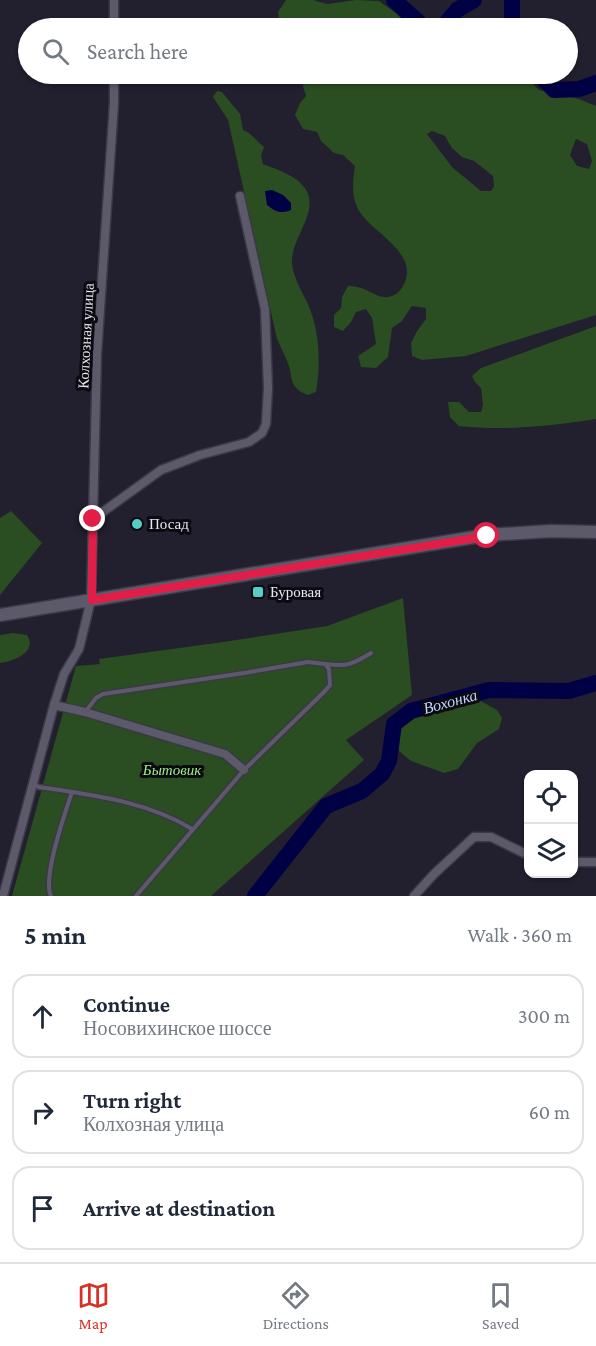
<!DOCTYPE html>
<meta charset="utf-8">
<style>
:root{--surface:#fff;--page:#f2f2f3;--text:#1f2937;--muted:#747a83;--line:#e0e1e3;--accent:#d93025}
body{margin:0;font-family:"Crimson Pro",serif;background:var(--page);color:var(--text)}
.controls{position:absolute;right:18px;bottom:18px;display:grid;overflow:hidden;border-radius:12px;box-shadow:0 2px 4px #0004}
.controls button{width:54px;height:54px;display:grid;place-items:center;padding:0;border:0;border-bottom:2px solid var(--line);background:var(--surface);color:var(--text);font:30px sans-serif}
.stop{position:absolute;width:18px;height:18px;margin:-14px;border:4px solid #e11d48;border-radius:50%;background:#fff}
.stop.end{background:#e11d48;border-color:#fff;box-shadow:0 2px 6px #0008}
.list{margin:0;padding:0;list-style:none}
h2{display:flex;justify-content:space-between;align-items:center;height:78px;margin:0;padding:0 24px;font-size:26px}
h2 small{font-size:20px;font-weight:400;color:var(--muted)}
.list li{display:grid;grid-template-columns:39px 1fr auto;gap:18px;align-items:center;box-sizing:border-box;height:84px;margin:0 12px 12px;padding:0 12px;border:2px solid var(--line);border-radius:18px}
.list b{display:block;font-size:22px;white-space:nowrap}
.list p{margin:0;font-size:20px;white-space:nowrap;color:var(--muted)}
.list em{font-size:20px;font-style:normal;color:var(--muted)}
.icon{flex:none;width:33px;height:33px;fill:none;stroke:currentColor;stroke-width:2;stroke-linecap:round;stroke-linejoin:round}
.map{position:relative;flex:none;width:596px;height:896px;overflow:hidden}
.search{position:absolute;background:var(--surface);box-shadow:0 2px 4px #0004;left:18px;right:18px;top:18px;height:66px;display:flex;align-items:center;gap:15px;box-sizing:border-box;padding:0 21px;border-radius:33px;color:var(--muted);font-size:22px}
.sheet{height:366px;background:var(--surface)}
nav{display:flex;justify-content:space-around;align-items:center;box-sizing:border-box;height:84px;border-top:2px solid var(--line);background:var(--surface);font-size:16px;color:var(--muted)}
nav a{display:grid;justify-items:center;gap:3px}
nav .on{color:var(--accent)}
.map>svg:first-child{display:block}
</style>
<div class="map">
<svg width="596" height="896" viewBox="0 0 596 896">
<rect width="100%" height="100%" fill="#221f2e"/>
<g fill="#2a4d21" fill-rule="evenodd">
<path d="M286,0h27l14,4 29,-4 23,1 18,13 13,14h-130l-2,-16z"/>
<path d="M305,74h218l16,16 40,9 17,7v209l-130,41 -44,4 -10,-4 -1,-13 6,-12 9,-12v-11l-14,-2 -10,15 -10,7 -4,29 -12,11 -15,-1 -3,-11 18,-12 -4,-26 -6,-9 -10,3 -5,10 -8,9 -9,-4v-12l7,-7 1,-11 6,-11c17,-1 27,12 39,11 9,-1 13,-5 17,-13 16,-33 -37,-53 -47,-77 -6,-13 -4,-28 -2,-41l-12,-11 -9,-2 -13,-12 -4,-9 -14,-3 -8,-14 5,-12 6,-7 -3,-10zM432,131l13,5 7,12 10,9 12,4 19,15 1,10 -3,5h-10l-29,-24 -25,-33zM576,139l11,5 5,17 -3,8 -12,-3 -7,-11z"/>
<path d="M217,91l5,1 18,22 3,16 6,3 15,14 -3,9 2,8c15,6 39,13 45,30 8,22 -18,47 -16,70 2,14 9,26 15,38 13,28 14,61 9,90l-8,3c-21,-8 -14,-18 -21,-34 -3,-8 -7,-15 -10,-22l-49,-219 -15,-23z"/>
<path d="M596,326v93c-47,7 -89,12 -137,7l-9,-9 -2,-15h11l10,10h12l2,-7 -2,-17 -6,-6 -3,-6 9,-8z"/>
<path d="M11,511l31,32 -42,52v-77z"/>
<path d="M403,598l9,97 -66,45 18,20 -153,136h-199l64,-230 24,-2 -1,-5 124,-17 104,-16z"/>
<path d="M13,633l14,2c11,17 -13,26 -27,28v-28z"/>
<path d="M479,700l18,10 5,8 -3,11 -22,14 -19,26 -14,4 -33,-12 -12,-10 -2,-11 3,-14 17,-10z"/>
</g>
<path fill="#000045" d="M272,190l11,5 8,8v7c-11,4 -15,2 -24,-5l-2,-14z"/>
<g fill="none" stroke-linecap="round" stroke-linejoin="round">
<g stroke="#000045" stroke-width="16">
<path d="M394,0l31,28"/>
<path d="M512,0v28"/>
<path d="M442,28l15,-18 17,-10"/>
<path d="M539,74l15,16 25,-1 17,-6"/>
<path d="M255,896l71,-90 36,-15 20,-17 7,-13 5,-37 17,-13 78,-21 80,1 27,-8"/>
</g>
<defs>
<g id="service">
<path d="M326,664c21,3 27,0 45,-11"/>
<path d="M86,711l10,-13 7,-4 141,-21 64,-11 17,2 4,5 1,16 -5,6 -81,79 -108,126"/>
<path d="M32,784l7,3c52,8 108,14 153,42"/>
<path d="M51,896c-9,-18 14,-83 21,-104"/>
</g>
<g id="minor">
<path d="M114,0v28"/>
<path d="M93,519l68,-49 39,-15 49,-13 13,-9 4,-9 2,-36 -3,-79 -25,-113"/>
<path d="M54,705l31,7 140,42 19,16"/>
<path d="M574,862h22"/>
<path d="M3,896l51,-191 10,-31 15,-25 12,-49 6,-246 17,-251v-29"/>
<path d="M414,896l20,-22 40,-37h17l37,18"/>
</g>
<path id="secondary" d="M0,615l487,-80 64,-4 45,1"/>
</defs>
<use href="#service" stroke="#3c3946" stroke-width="7"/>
<use href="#minor" stroke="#3c3946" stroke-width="11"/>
<use href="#secondary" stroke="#3c3946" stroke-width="15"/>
<use href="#service" stroke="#5c596a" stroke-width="4"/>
<use href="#minor" stroke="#5c596a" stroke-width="8"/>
<use href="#secondary" stroke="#5c596a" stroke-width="12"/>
</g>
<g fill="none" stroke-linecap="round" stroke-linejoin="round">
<path stroke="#e11d48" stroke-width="8" d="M93,519l-1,81 395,-64"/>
</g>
<g fill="#54cdc7" stroke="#0b0a10" stroke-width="2">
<circle cx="137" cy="524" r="6"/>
<rect x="252" y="586" width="12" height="12" rx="3"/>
</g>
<g text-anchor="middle" stroke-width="6" stroke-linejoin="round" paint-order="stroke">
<g font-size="15" fill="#e8e6f0" stroke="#0b0a10">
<text transform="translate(86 336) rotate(-87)" y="5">Колхозная улица</text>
</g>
<g font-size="15" fill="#e8e6f0" stroke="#0b0a10" text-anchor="start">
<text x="149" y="529">Посад</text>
<text x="270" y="597">Буровая</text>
</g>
<g font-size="15" font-style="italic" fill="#9ef08a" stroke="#0b0a10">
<text x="172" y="775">Бытовик</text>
</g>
<g font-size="16" font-style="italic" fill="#bbd4fd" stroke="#0b0a10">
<text transform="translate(450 701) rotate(-15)" y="6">Вохонка</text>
</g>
</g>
</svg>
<div class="controls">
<button><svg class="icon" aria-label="locate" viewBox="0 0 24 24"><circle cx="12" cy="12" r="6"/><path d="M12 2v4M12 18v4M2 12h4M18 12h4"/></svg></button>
<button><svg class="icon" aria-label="layers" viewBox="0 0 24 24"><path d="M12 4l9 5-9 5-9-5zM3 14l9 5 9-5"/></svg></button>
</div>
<div class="stop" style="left:487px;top:536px"></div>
<div class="stop end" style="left:93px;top:519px"></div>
<div class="search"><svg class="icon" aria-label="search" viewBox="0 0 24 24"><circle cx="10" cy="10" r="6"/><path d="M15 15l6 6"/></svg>Search here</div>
</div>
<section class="sheet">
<h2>5 min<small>Walk · 360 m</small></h2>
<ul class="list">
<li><svg class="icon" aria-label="ahead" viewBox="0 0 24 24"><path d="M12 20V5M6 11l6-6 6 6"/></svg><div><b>Continue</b><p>Носовихинское шоссе</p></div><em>300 m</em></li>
<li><svg class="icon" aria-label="right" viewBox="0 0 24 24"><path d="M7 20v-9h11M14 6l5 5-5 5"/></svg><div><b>Turn right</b><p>Колхозная улица</p></div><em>60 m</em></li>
<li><svg class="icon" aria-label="arrive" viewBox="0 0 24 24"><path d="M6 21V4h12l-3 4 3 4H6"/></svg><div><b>Arrive at destination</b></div></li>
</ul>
</section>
<nav>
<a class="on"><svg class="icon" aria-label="map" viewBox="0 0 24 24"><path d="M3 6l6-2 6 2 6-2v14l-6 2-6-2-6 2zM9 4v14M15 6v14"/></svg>Map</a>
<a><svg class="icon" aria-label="directions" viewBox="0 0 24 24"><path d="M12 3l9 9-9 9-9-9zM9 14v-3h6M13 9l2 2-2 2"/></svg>Directions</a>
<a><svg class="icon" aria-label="saved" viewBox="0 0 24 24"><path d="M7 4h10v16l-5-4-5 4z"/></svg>Saved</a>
</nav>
